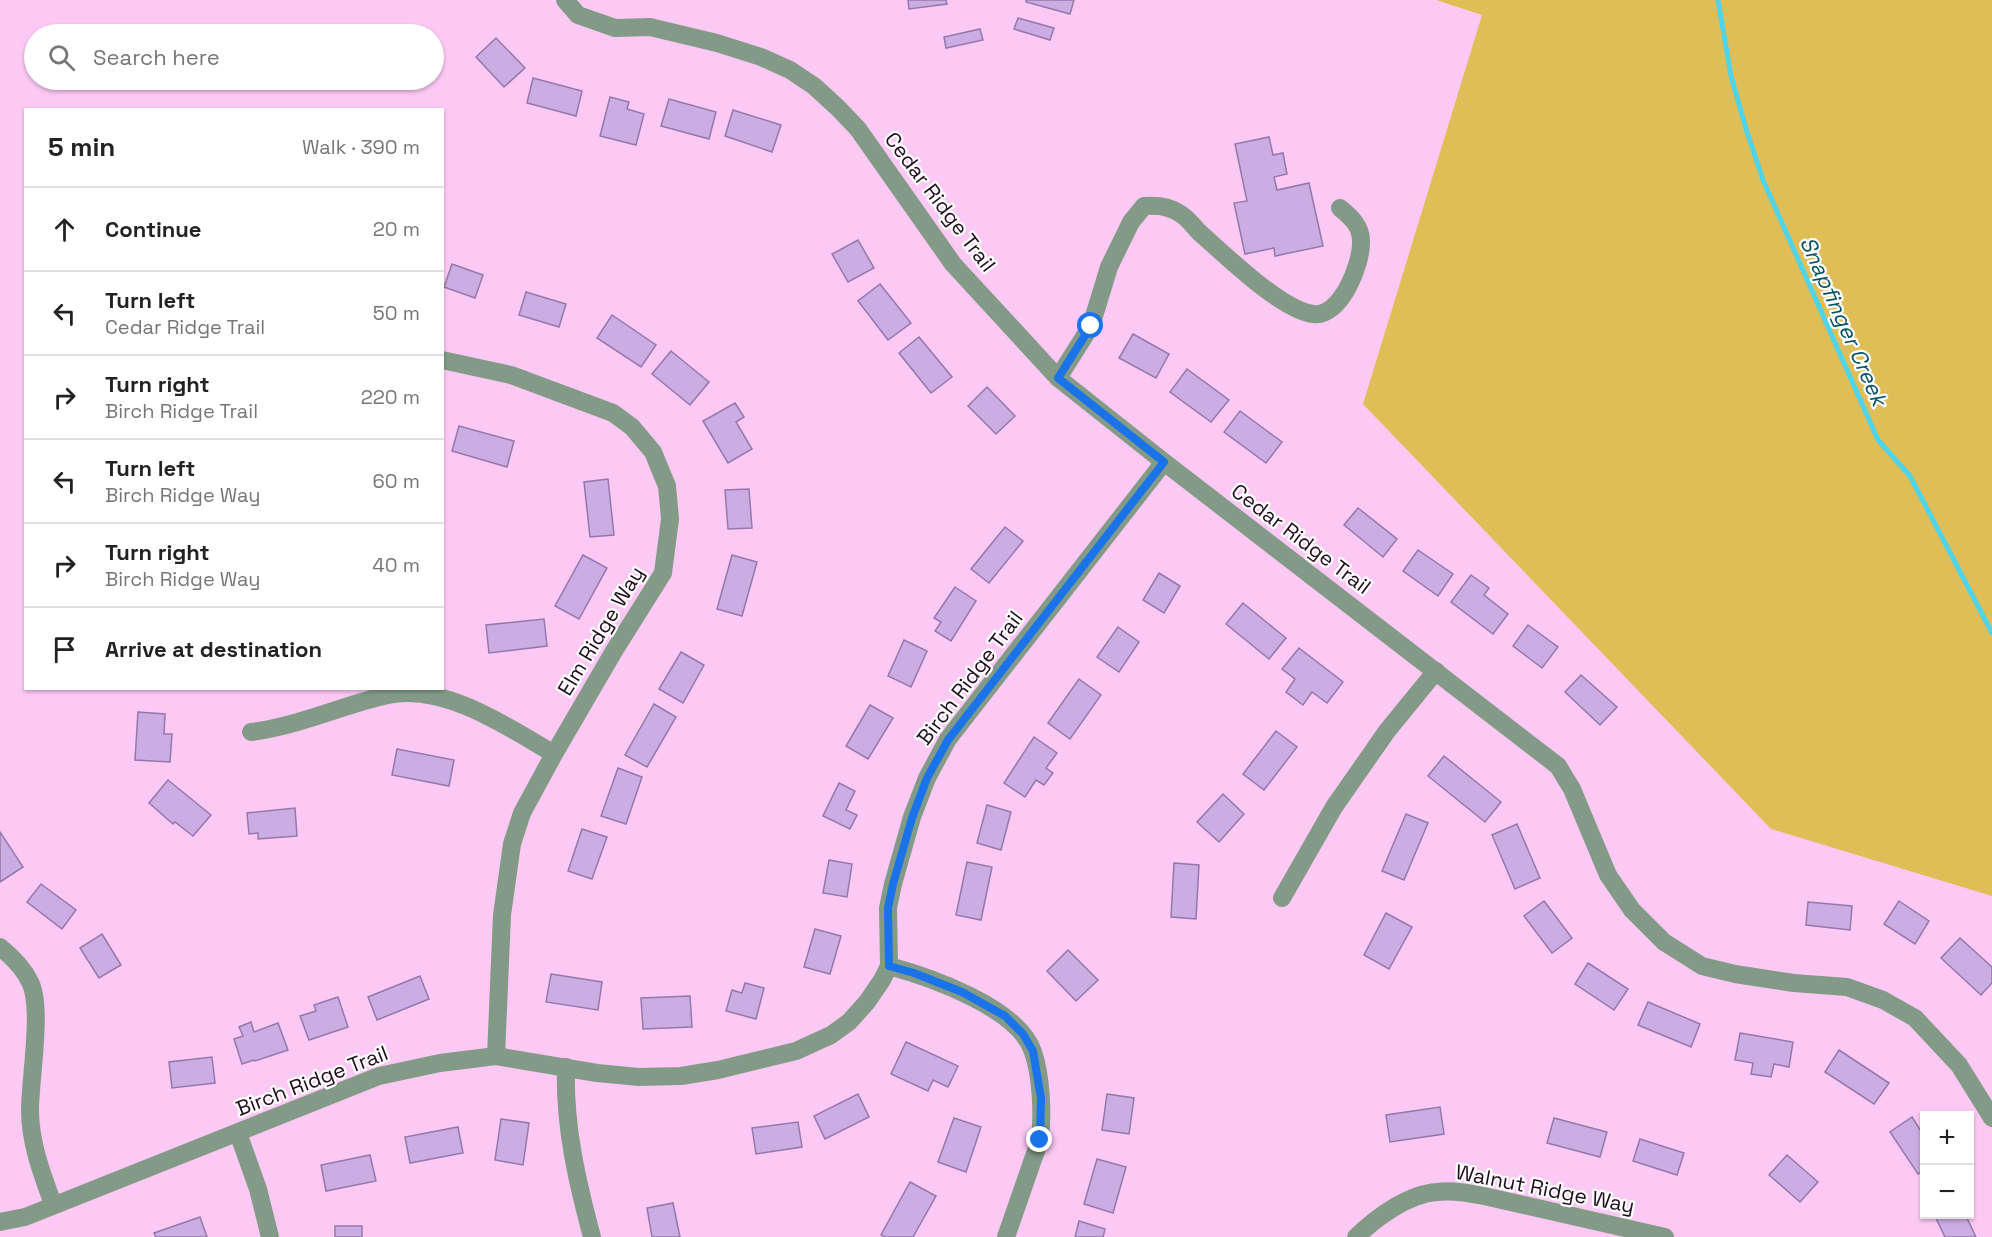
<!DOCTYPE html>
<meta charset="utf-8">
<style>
:root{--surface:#fff;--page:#f6f6f6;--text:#222;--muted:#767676;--line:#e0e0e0}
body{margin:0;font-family:"Space Grotesk",sans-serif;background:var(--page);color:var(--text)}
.controls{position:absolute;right:18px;bottom:18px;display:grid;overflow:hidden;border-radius:0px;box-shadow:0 2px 4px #0004}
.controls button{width:54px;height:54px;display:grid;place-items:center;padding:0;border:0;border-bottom:2px solid var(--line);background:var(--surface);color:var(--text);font:30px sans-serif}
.stop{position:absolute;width:18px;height:18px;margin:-14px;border:4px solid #1a73e8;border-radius:50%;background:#fff}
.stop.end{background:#1a73e8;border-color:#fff;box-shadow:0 2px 6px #0008}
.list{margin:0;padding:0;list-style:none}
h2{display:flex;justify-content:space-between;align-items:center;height:78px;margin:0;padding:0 24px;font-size:26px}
h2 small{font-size:20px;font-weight:400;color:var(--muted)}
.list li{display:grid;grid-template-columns:39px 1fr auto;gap:18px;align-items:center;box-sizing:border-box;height:84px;padding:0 24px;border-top:2px solid var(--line)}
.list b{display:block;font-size:22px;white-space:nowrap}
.list p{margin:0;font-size:20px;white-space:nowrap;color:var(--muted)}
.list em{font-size:20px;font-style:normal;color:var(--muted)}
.icon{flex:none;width:33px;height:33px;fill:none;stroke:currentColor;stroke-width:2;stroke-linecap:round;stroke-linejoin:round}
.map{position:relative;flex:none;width:1992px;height:1237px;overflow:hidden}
.search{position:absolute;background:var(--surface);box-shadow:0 2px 4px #0004;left:24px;top:24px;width:420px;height:66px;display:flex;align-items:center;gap:15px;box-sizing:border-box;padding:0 21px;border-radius:33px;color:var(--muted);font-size:22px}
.panel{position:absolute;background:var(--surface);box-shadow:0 2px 4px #0004;left:24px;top:108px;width:420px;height:582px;border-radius:0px}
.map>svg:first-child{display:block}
</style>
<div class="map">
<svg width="1992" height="1237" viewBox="0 0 1992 1237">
<rect width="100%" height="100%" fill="#fcc9f5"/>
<path fill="#dfbd57" d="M1436,0h556v896l-221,-67 -408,-425 119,-389z"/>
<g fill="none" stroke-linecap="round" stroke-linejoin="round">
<path stroke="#50d4ea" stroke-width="5" d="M1718,0l13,76 15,53 17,51 115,260 32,36 82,157"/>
</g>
<g fill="#ccade3" stroke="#9578aa" stroke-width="1.5">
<path d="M908,0h38l1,4 -38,5z"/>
<path d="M1026,0h48l-4,14 -44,-12z"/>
<path d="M1018,18l36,10 -4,12 -36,-11z"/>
<path d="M980,29l3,11 -37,8 -2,-11z"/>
<path d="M496,38l29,30 -21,19 -28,-30z"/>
<path d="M533,78l49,13 -6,25 -49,-13z"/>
<path d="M610,97l19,5 -2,7 17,5 -8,31 -36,-9z"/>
<path d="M669,99l47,13 -7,27 -48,-13z"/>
<path d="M733,110l48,15 -9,27 -47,-16z"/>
<path d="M1269,137l4,18 10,-2 4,21 -13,3 3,13 32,-7 14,63 -48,10 -1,-8 -29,6 -11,-51 13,-2 -12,-57z"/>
<path d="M858,240l16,28 -26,14 -16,-28z"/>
<path d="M452,264l31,11 -8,23 -31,-11z"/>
<path d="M880,284l31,39 -23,17 -30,-39z"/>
<path d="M526,292l40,12 -7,23 -40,-12z"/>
<path d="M612,315l44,30 -15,22 -44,-29z"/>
<path d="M1133,334l36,20 -13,24 -37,-20z"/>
<path d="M919,337l33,40 -21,16 -32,-40z"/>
<path d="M671,351l38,31 -19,23 -38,-31z"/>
<path d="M1187,369l42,31 -18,22 -41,-30z"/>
<path d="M987,387l28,29 -19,18 -28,-28z"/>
<path d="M735,403l9,14 -8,5 16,27 -24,14 -25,-42z"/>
<path d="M1240,411l42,31 -16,21 -42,-31z"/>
<path d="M459,426l55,15 -7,26 -55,-16z"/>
<path d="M608,479l6,56 -24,2 -6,-55z"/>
<path d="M749,489l3,39 -24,1 -3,-39z"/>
<path d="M1358,508l39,31 -14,18 -39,-32z"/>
<path d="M1005,527l18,14 -34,42 -18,-14z"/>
<path d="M1418,550l35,24 -15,22 -35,-25z"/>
<path d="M583,555l24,13 -28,51 -24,-13z"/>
<path d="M732,555l25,7 -15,54 -25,-7z"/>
<path d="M1159,573l21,13 -16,27 -21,-13z"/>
<path d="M1471,575l18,13 -5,7 24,19 -15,20 -42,-32z"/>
<path d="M955,587l21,14 -25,40 -16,-10 6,-9 -7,-4z"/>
<path d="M1243,603l43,35 -17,21 -43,-35z"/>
<path d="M544,619l3,27 -58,7 -3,-28z"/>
<path d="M1528,625l30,22 -16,21 -29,-22z"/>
<path d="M1118,627l21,15 -20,30 -22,-15z"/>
<path d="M904,640l23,11 -16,36 -23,-11z"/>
<path d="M1299,648l44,34 -16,21 -15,-11 -9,13 -17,-13 9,-13 -13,-10z"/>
<path d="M681,652l23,13 -21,38 -24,-14z"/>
<path d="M1581,675l36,32 -17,18 -35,-33z"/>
<path d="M1079,679l22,16 -31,44 -22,-16z"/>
<path d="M654,704l22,13 -29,50 -22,-12z"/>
<path d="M870,705l23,13 -25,41 -22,-13z"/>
<path d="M138,712l27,2 -1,20h8l-2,28 -35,-2z"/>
<path d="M1276,731l21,16 -33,43 -21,-16z"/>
<path d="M1034,737l23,16 -11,15 7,5 -9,12 -8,-5 -11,17 -21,-14z"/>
<path d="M397,749l57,11 -5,26 -57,-11z"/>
<path d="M1444,756l57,46 -16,20 -57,-46z"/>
<path d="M618,768l24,9 -16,47 -25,-8z"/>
<path d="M168,780l43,35 -18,21 -18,-14 -2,2 -24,-21z"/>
<path d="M839,783l16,8 -9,19 11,5 -7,14 -27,-13z"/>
<path d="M1223,794l21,20 -25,28 -22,-20z"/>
<path d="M987,805l24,7 -10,38 -24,-7z"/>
<path d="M295,808l2,28 -39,3v-6l-9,1 -2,-21z"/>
<path d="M1406,814l22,9 -24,57 -22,-9z"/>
<path d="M1517,824l23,54 -25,11 -23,-54z"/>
<path d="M582,829l25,8 -15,42 -24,-8z"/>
<path d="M0,832l23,35 -23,15z"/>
<path d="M829,860l23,4 -5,33 -24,-4z"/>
<path d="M967,862l25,5 -11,53 -25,-5z"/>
<path d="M1174,863l25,2 -3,54 -25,-2z"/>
<path d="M41,884l35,26 -14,19 -35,-27z"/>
<path d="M1544,901l28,37 -20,15 -28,-37z"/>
<path d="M1899,901l30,20 -14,23 -31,-20z"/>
<path d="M1808,902l44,4 -2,24 -44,-5z"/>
<path d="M1386,913l26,14 -23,42 -25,-14z"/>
<path d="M815,929l26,7 -11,38 -26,-7z"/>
<path d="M102,934l19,31 -22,13 -19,-30z"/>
<path d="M1960,938l32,29v16l-11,12 -40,-37z"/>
<path d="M1068,950l30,30 -22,21 -29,-30z"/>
<path d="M1588,963l40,26 -14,21 -39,-26z"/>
<path d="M551,974l51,8 -4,28 -52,-8z"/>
<path d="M420,976l9,23 -52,21 -9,-23z"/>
<path d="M745,983l19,5 -8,31 -30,-8 6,-21 10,3z"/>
<path d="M690,996l2,31 -49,2 -2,-31z"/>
<path d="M338,997l10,30 -39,13 -9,-24 16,-5 -2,-6z"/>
<path d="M1648,1002l52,22 -9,23 -53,-22z"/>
<path d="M251,1022l3,10 24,-9 10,27 -33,11 -1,-1 -12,4 -8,-25 9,-3 -4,-9z"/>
<path d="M1740,1033l53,9 -4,25 -15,-3 -3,13 -20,-3 2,-11 -18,-3z"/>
<path d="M906,1042l52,24 -10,21 -15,-7 -5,11 -37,-17z"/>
<path d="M1839,1050l50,33 -15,21 -49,-32z"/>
<path d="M212,1057l3,26 -43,5 -3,-26z"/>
<path d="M858,1094l11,23 -44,22 -11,-23z"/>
<path d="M1107,1094l27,4 -5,36 -27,-4z"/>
<path d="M1440,1107l4,27 -54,8 -4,-27z"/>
<path d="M1912,1117l12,19v34l-6,4 -28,-42z"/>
<path d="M954,1118l27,9 -15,45 -28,-10z"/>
<path d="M1554,1118l53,14 -7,25 -53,-14z"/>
<path d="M501,1119l28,4 -6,42 -28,-5z"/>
<path d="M798,1122l4,25 -46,7 -4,-26z"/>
<path d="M458,1127l5,26 -53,10 -5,-26z"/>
<path d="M1640,1139l44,14 -7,22 -44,-14z"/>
<path d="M370,1155l6,26 -50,10 -5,-26z"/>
<path d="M1787,1155l31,27 -18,20 -31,-27z"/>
<path d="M1097,1159l29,8 -13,46 -29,-9z"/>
<path d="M910,1182l26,14 -23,41h-28l-4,-2z"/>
<path d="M673,1203l7,34h-28l-5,-29z"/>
<path d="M1934,1214h31l11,23h-31z"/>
<path d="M200,1217l7,20h-51l-2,-4z"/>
<path d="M1079,1221l26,8 -2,8h-28z"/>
<rect x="335" y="1226" width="27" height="11"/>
</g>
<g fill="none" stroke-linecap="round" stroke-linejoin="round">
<g stroke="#839a87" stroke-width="18">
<path d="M565,0l13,15 37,13 35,-1 67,16 44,14 29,13 24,16 24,22 20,21 95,135 105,114 106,84 394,304 14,23 36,86 24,35 32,32 38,24 33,8 59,9 53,4 36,13 32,18 44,47 33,53"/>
<path d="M442,360l69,15 102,38 19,14 21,25 14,34 3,33 -7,54 -49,78 -60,103 -32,59 -10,31 -10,71 -6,141"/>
<path d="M1058,378l33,-52 18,-59 22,-45 13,-16c11,-1 25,0 35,7 8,4 14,13 20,19 25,22 82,78 114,82 28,4 49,-51 48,-73 0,-15 -10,-24 -21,-33"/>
<path d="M251,732c48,-6 91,-27 137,-37 56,-12 120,32 166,59"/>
<path d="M1282,898l52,-91 53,-76 49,-60"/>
<path d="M0,947c11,9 24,22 30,35 13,25 0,97 0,128 0,33 12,64 23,94"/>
<path d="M889,966c41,11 130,42 144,86 8,23 10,61 7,86 -2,10 -7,20 -10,30 -8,23 -16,46 -24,69"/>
<path d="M566,1067c-2,58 11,114 26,170"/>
<path d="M238,1133l20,56 12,48"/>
<path d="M0,1222l25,-5 354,-141 61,-13 56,-7 101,17 42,4 42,-1 37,-6 78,-19 35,-16 18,-13 18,-20 15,-22 7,-14 -1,-58 5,-24 19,-67 15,-39 21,-39 216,-277"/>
<path d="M1356,1237c21,-20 52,-43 81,-45 16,-2 32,1 47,4l181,41"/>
</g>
</g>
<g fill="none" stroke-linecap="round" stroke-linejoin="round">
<path stroke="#1a73e8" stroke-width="8" d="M1040,1140l1,-42 -8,-47 -10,-17 -18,-18 -43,-24 -48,-19 -25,-7 -1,-58 5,-24 19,-66 15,-40 21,-38 216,-278 -106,-84 33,-52"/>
</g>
<g text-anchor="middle" stroke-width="4.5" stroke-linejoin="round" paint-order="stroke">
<g font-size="21" fill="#200e1e" stroke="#fdfdfd">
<text transform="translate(940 202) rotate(53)" y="7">Cedar Ridge Trail</text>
<text transform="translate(1301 539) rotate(37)" y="7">Cedar Ridge Trail</text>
<text transform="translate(601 631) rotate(-59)" y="7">Elm Ridge Way</text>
<text transform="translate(970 678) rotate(-53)" y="7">Birch Ridge Trail</text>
<text transform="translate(312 1081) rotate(-21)" y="7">Birch Ridge Trail</text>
<text transform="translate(1545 1189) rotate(11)" y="7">Walnut Ridge Way</text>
</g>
<g font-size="22" font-style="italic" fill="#025460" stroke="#fdfdfd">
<text transform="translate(1844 321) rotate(66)" y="8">Snapfinger Creek</text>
</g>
</g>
</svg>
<div class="controls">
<button>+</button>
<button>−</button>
</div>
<div class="stop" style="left:1091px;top:326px"></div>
<div class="stop end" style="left:1040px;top:1140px"></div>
<div class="search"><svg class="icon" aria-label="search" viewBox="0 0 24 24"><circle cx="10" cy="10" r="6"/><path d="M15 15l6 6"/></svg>Search here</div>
<section class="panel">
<h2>5 min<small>Walk · 390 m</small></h2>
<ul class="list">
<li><svg class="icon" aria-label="ahead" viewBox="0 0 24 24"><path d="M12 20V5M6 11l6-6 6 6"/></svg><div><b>Continue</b></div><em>20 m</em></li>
<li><svg class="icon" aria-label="left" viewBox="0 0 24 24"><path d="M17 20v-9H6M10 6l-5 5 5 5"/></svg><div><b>Turn left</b><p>Cedar Ridge Trail</p></div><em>50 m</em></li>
<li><svg class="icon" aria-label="right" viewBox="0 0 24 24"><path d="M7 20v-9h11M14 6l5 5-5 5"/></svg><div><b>Turn right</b><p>Birch Ridge Trail</p></div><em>220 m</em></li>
<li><svg class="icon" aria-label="left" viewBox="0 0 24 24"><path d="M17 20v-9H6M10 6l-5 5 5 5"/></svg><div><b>Turn left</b><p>Birch Ridge Way</p></div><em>60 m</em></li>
<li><svg class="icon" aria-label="right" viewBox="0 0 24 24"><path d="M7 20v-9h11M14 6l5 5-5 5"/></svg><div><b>Turn right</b><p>Birch Ridge Way</p></div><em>40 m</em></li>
<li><svg class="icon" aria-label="arrive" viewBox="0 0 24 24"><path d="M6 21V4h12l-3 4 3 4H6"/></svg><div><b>Arrive at destination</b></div></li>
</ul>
</section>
</div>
